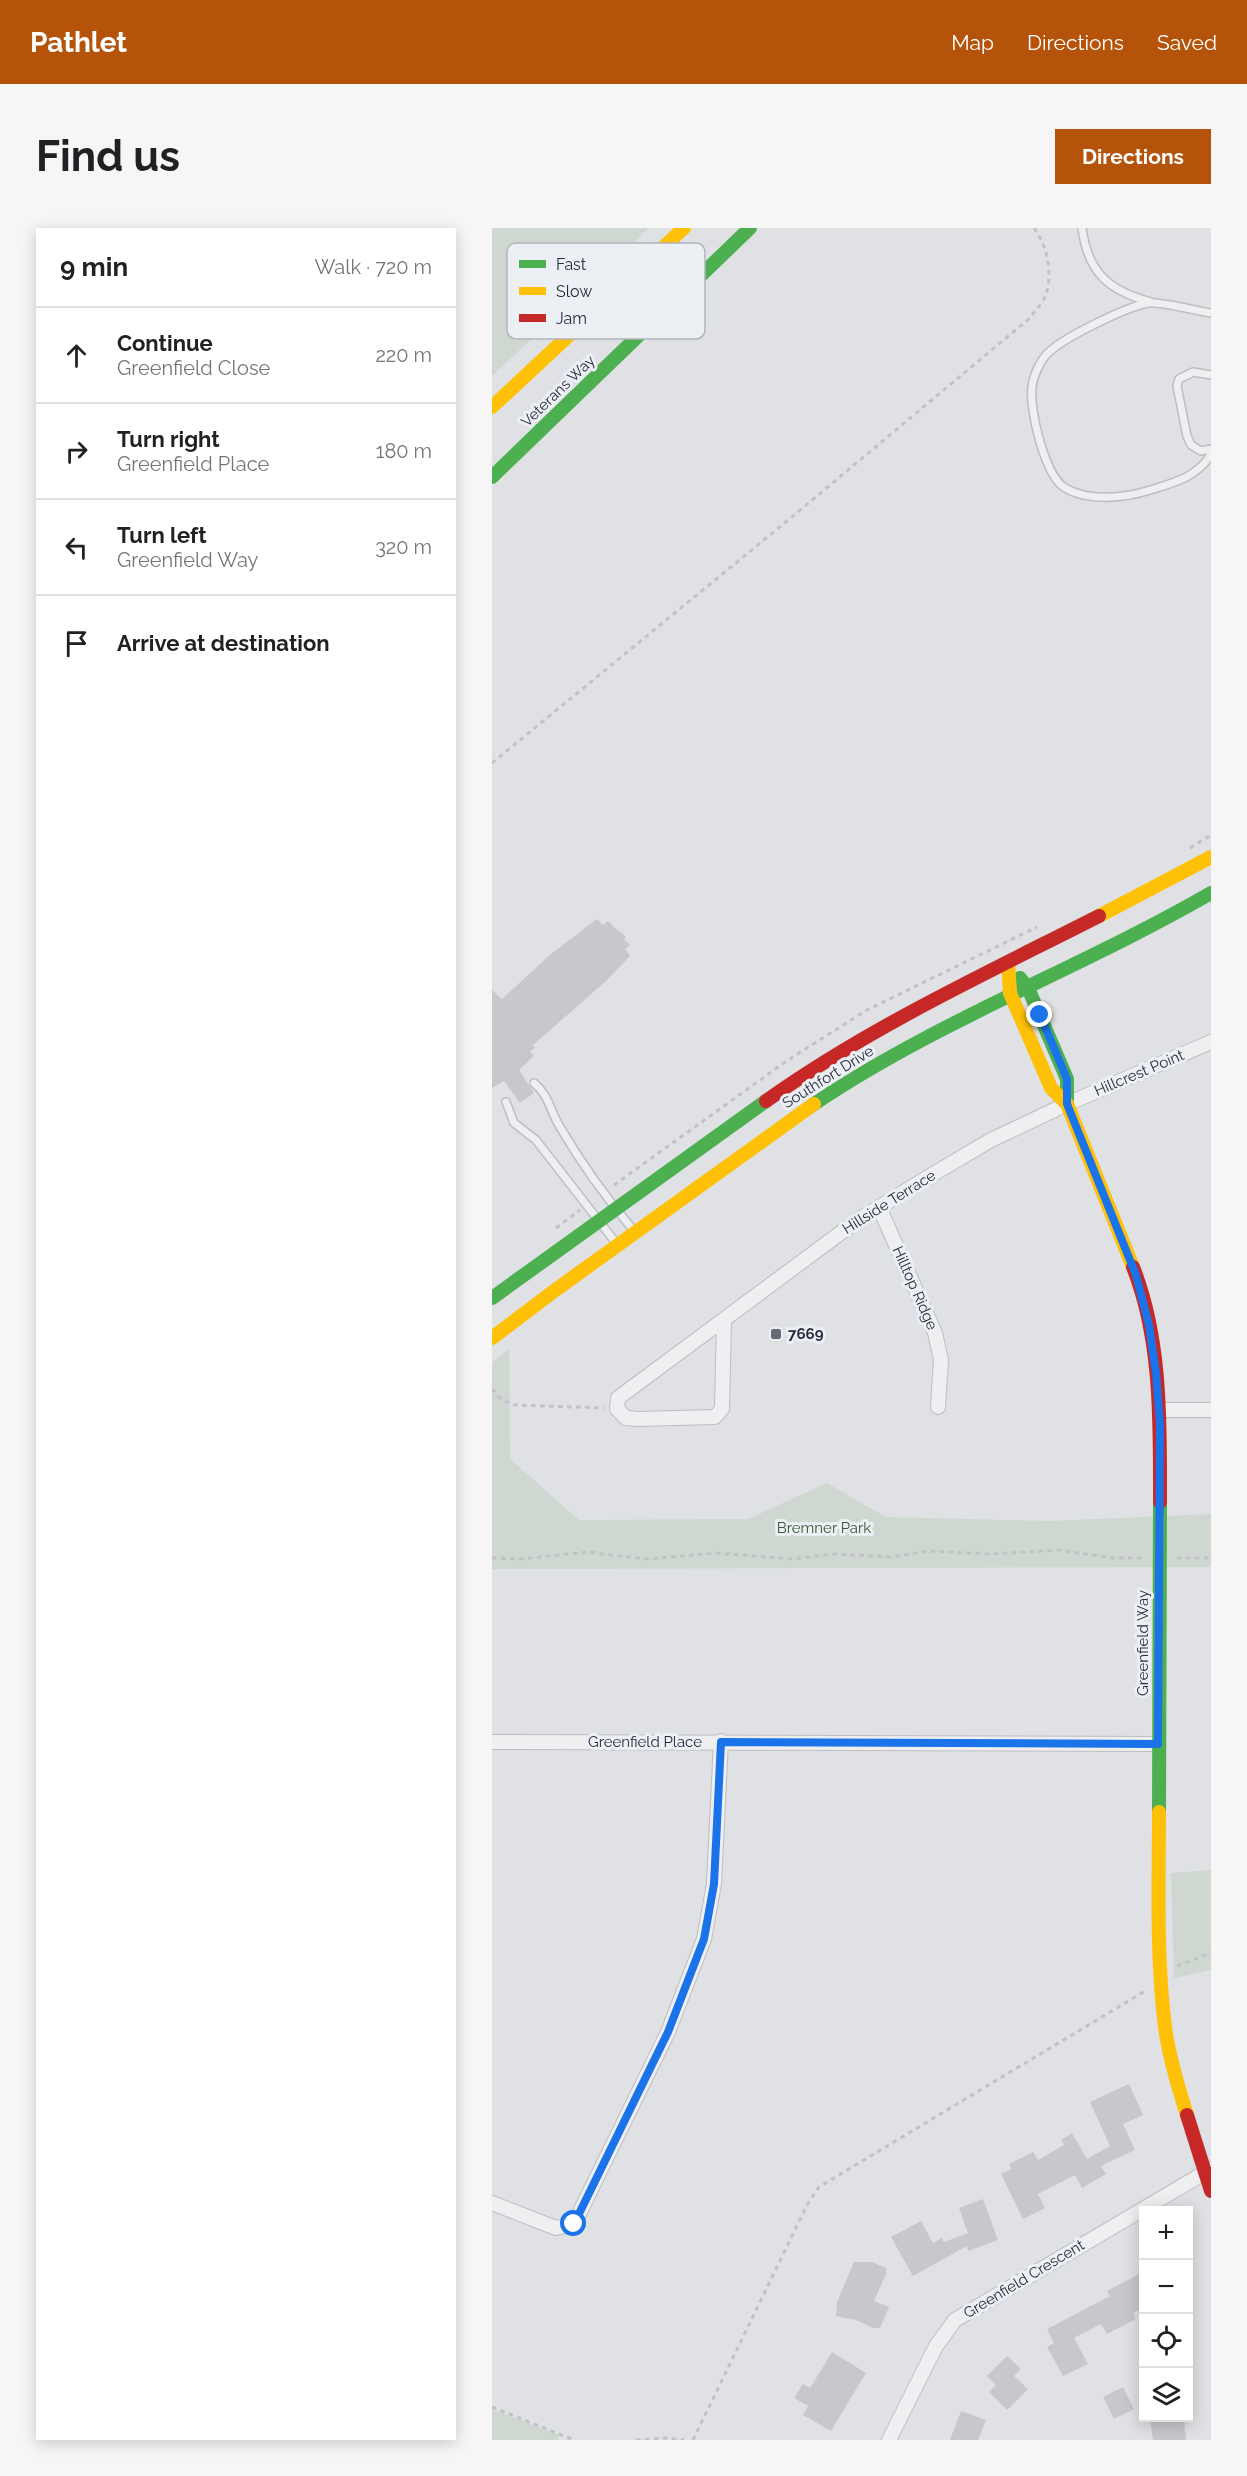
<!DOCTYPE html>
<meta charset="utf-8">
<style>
:root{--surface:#fff;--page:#f6f6f6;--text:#202124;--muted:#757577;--line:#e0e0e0;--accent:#b45309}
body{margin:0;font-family:Raleway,sans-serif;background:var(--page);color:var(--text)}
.controls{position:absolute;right:18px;bottom:18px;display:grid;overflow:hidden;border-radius:0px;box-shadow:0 3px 15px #0003}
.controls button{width:54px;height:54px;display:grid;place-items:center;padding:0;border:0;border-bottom:2px solid var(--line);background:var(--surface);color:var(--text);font:30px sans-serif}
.stop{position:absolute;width:18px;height:18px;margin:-14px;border:4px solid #1a73e8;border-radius:50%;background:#fff}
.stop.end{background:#1a73e8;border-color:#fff;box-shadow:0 2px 6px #0008}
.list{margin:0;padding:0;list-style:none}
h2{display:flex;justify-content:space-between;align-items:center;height:78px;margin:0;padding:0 24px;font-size:26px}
h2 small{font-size:20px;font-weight:400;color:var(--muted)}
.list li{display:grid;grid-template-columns:39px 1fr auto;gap:18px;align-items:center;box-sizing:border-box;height:96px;padding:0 24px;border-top:2px solid var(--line)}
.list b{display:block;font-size:22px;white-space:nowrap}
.list p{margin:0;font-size:20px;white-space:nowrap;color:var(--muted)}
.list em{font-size:20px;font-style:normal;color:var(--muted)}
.icon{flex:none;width:33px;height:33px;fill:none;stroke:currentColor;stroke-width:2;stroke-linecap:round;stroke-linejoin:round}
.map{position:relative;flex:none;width:719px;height:2212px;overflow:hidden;border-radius:0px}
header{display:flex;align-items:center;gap:36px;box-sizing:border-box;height:84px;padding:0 30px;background:var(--accent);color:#fff}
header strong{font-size:28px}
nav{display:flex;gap:33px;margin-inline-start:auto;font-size:21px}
.intro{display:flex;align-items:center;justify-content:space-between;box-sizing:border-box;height:144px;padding:0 36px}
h1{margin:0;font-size:42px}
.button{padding:15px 27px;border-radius:0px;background:var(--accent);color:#fff;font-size:21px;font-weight:700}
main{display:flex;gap:36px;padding:0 36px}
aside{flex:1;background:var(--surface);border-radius:0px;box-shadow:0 3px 15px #0003}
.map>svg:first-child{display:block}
</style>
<header>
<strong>Pathlet</strong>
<nav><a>Map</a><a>Directions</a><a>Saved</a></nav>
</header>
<div class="intro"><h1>Find us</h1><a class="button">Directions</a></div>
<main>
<aside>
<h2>9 min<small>Walk · 720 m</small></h2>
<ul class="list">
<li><svg class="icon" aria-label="ahead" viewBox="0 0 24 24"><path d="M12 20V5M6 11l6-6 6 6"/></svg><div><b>Continue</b><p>Greenfield Close</p></div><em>220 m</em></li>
<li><svg class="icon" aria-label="right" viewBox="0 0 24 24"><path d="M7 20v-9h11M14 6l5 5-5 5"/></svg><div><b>Turn right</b><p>Greenfield Place</p></div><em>180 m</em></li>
<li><svg class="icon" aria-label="left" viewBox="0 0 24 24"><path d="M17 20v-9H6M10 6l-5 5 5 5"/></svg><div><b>Turn left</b><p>Greenfield Way</p></div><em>320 m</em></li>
<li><svg class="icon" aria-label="arrive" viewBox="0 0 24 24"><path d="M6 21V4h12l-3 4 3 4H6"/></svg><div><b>Arrive at destination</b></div></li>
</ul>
</aside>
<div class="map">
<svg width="719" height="2212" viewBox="0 0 719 2212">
<rect width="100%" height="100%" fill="#dfe1e4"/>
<g fill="#ced8d0">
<path d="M0,0h157l-157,148z"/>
<path d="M17,1120l1,111 69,61 169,-1 79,-36 59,34 164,4 161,-7v53l-719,2v-206z"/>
<path d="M719,1642v100l-37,8 -3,-105z"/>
<path d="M0,2181l67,26 -2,5h-65z"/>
</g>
<g fill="#c7c8cc">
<path d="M105,691l6,6 5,-4 8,8 6,4 4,4 -2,2 6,6 -5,4 5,7 -25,26 -72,63 2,3 -5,3 4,5 -15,14 15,23 -14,10 -16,-22 -12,7v-98l10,9 49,-45z"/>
<path d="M637,1856l14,31 -20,9 12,26 -34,16 5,8 -24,14 -7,-13 -37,19 7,14 -22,11 -22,-45 10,-5 -2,-5 24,-12 5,8 26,-15 -3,-5 11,-7 15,26 23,-13 -20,-44z"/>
<path d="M491,1971l15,41 -30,11 -1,-5 -54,30 -22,-39 30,-16 12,22 9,-5 2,4 24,-9 -9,-25z"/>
<path d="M362,2034h18l14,6v6l-12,27 15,6 -9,21h-7l-17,-8 -20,-4 1,-14z"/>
<path d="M651,2044v36l-10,5 3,6 -29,15 -6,-10 -27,14 14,26 -25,12 -16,-29 7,-4 -7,-14 63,-33 -3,-5z"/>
<path d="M340,2124l34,21 -35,58 -28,-16 5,-9 -14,-8 9,-14 7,4z"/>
<path d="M515,2128l14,13 -7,7 14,13 -21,21 -18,-18 7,-7 -9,-9z"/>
<path d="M631,2159l11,22 -20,10 -11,-22z"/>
<path d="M469,2183l25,9 -8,20h-28z"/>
<path d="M658,2190h34l2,22h-33z"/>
</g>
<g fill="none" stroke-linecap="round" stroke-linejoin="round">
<defs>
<g id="lane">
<path d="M590,0c6,45 27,63 69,74"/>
<path d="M719,85c-14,-2 -52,-12 -63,-10 -22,4 -86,35 -101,51 -7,7 -14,23 -15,33 -3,23 13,89 33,101 24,14 60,10 85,2 23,-7 48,-13 61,-36"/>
<path d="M719,147l-18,-3 -14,7 -2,7 10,50 4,9 10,6 10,-2"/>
<path d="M42,855c15,12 16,28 26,44 21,36 47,72 74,104"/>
<path d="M14,874l8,21 22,17 80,103"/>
</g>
<g id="street">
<path d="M387,979l56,126 6,27 -3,47"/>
<path d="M232,1092l-2,89 -7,8 -77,2 -12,-1 -9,-9 1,-11 240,-178 77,-47 56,-33 76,-36 144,-62"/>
<path d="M668,1182h51"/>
<path d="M0,1514l666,2"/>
<path d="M0,1975l64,25 18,-4 94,-192 36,-93 10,-55 7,-143"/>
<path d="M397,2212l47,-94 19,-26 256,-151"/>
</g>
</defs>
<use href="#lane" stroke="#bcbec1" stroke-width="10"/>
<use href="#street" stroke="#bcbec1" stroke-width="16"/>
<g stroke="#c1c2c7" stroke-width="3" stroke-dasharray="4.5 4.5" stroke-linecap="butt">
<path d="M0,535l295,-242 243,-203c4,-6 10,-12 14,-19 10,-21 4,-53 -10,-71"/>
<path d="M698,620l21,-13"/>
<path d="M122,957l174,-125 79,-50 170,-83"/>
<path d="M64,1000l24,-18"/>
<path d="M0,1161l10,11 12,5 90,3"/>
<path d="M0,1330l30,1 66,-7 58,7 70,-6 76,6 41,-5 59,3 36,-6 62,3 68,-4 55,8h30"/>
<path d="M685,1330h34"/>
<path d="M685,1738l34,-13"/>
<path d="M0,2179l82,33"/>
<path d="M144,2212l30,-2 18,2"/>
<path d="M201,2212l114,-235 12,-18 326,-196"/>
</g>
<use href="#lane" stroke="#efeff1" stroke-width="7"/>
<use href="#street" stroke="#efeff1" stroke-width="14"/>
<g stroke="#4caf50" stroke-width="14">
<path d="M0,249l258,-249"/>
<path d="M528,750l8,10 39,91v25"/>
<path d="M322,876c125,-84 267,-136 397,-211"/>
<path d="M0,1070l274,-197"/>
<path d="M667,1584l1,-310"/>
</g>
<g stroke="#ffc107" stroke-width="14">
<path d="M0,179l192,-179"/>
<path d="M607,688l112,-59"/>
<path d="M516,734l2,31 41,95 16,16 66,163"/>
<path d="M0,1110l62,-47 260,-187"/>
<path d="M667,1584c0,71 -3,144 6,215 4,30 13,60 22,88"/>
</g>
<g stroke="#c62828" stroke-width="14">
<path d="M274,873c104,-74 219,-127 333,-185"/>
<path d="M641,1039c29,73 27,158 27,235"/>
<path d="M695,1887l24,76"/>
</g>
</g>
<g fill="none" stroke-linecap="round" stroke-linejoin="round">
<path stroke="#1a73e8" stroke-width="8" d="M82,1996l94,-192 36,-93 10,-55 7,-142 437,2 2,-320 -4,-51 -7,-48 -13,-50 -69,-171v-25l-27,-64"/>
</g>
<rect fill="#686b77" stroke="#eceff4" stroke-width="2" x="278" y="1100" width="12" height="12" rx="3"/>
<g text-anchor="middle" stroke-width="6" stroke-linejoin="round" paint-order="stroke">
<g font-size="15" fill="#282c3c" stroke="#eceff4">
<text transform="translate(66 163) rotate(-44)" y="5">Veterans Way</text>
<text transform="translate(647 845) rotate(-23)" y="5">Hillcrest Point</text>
<text transform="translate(336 849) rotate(-32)" y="5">Southfort Drive</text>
<text transform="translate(397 974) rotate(-32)" y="5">Hillside Terrace</text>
<text transform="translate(423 1060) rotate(66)" y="5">Hilltop Ridge</text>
<text transform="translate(651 1415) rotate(-90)" y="5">Greenfield Way</text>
<text x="153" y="1519">Greenfield Place</text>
<text transform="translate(532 2051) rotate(-31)" y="5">Greenfield Crescent</text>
</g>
<g font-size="15" font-weight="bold" fill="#282c3c" stroke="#eceff4" text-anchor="start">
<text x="296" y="1111">7669</text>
</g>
<g font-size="15" fill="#385736" stroke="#eceff4">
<text x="332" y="1305">Bremner Park</text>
</g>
</g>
<rect x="15" y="15" width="198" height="96" rx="9" fill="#eceff4" stroke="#b1b4bd" stroke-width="1.5"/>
<rect x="27" y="32" width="27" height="8" fill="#4caf50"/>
<rect x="27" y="59" width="27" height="8" fill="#ffc107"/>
<rect x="27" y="86" width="27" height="8" fill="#c62828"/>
<g font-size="16" fill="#282c3c">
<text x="64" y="42">Fast</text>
<text x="64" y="69">Slow</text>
<text x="64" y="96">Jam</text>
</g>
</svg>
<div class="controls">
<button>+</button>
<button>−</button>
<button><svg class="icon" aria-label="locate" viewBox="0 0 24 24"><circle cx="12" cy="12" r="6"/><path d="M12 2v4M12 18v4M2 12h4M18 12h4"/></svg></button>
<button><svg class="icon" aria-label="layers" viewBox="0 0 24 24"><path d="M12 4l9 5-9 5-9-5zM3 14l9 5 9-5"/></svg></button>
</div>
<div class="stop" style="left:82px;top:1996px"></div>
<div class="stop end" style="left:548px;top:787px"></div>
</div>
</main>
